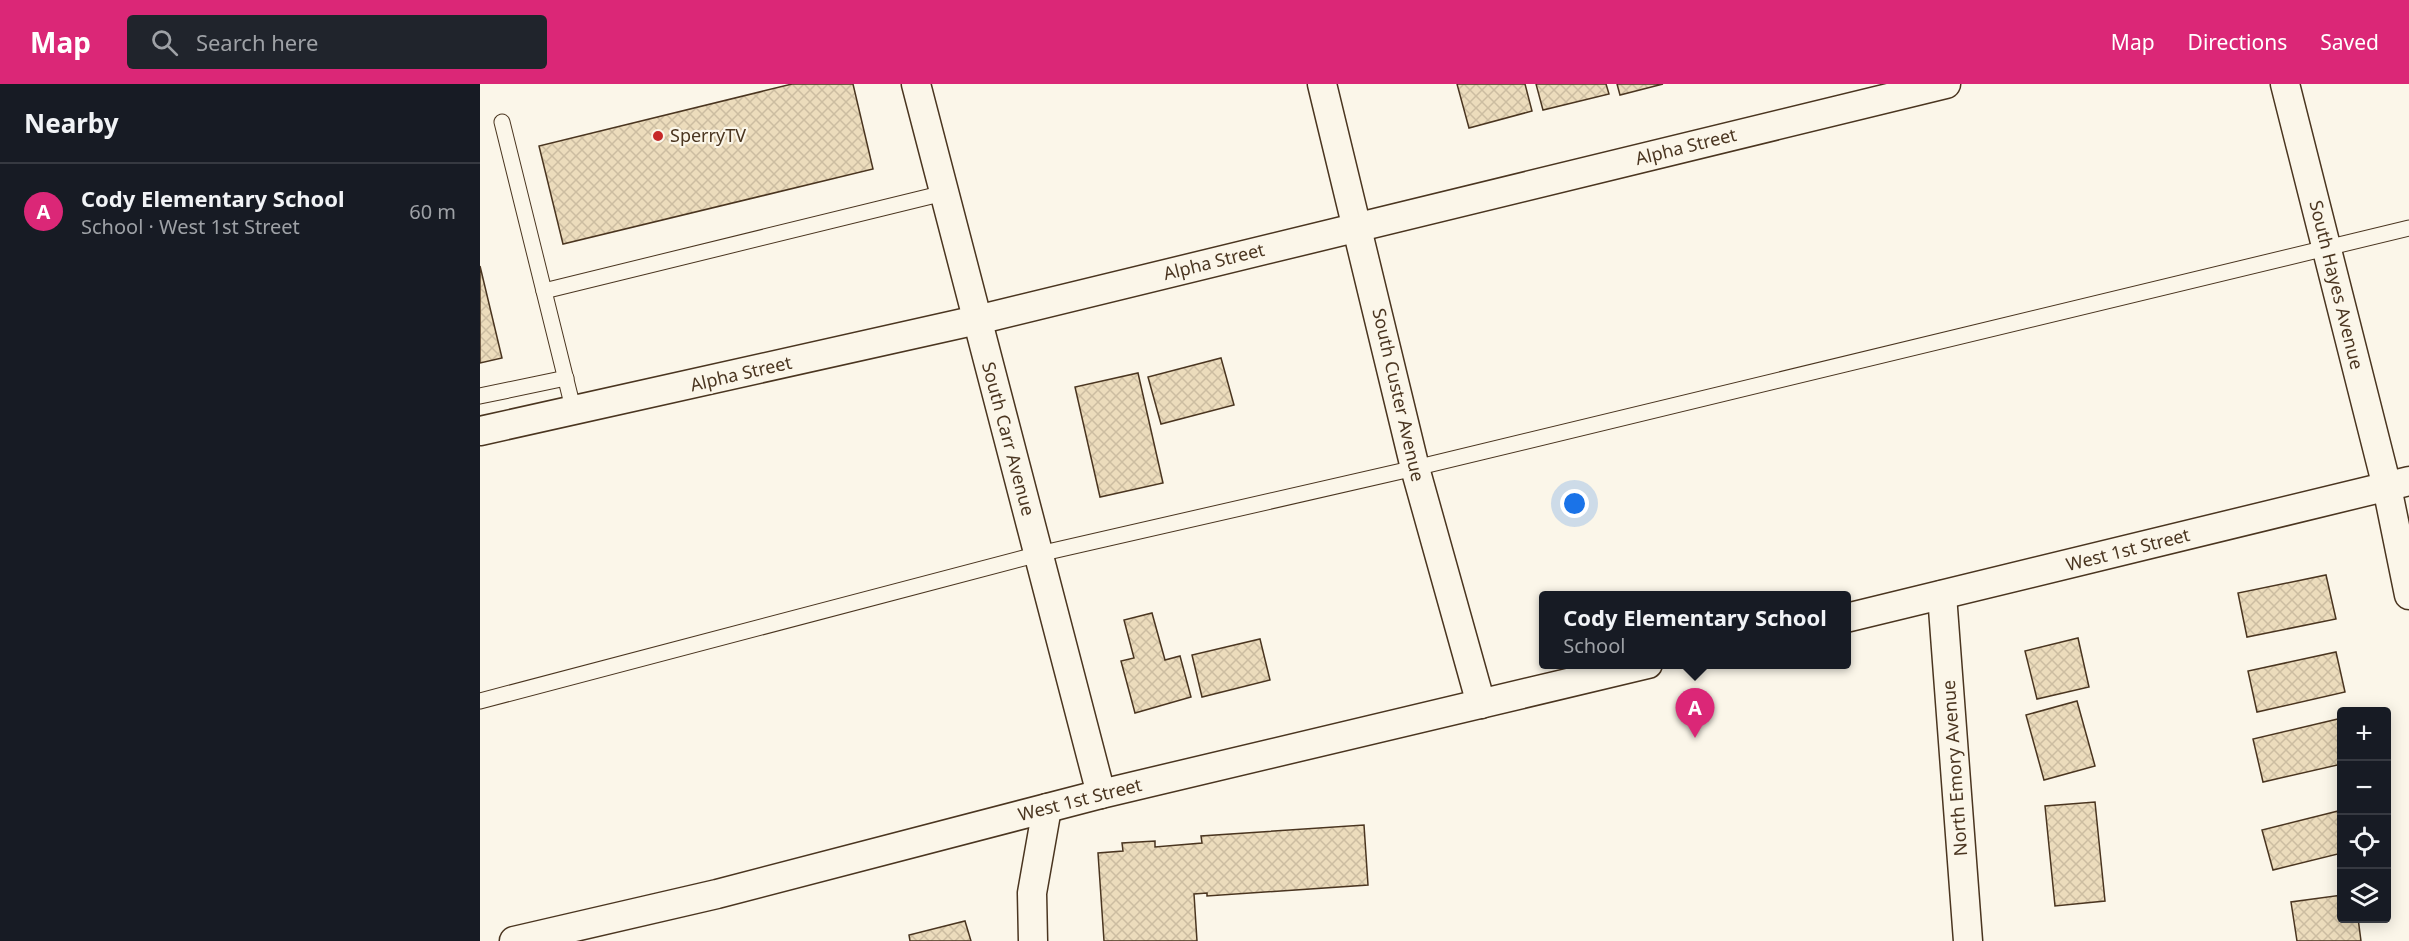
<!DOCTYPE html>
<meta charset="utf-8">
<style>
:root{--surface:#171b24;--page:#20242c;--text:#f1f3f6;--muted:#9ea1a6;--line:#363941;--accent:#db2777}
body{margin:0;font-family:"Noto Sans",sans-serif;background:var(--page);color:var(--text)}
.controls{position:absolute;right:18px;bottom:18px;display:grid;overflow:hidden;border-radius:6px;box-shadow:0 3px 15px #0003}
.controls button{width:54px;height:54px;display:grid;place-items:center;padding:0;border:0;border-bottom:2px solid var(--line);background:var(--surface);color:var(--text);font:30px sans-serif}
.you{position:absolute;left:1095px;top:420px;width:21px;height:21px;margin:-15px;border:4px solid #fff;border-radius:50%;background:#1a73e8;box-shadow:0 0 0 9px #1a73e833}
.badge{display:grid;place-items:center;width:39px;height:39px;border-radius:50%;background:var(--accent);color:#fff;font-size:20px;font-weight:700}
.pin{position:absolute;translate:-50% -50px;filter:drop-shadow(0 2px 3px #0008)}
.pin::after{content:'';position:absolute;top:32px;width:21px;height:18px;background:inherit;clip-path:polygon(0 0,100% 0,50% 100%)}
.popup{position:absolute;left:1059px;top:507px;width:312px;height:78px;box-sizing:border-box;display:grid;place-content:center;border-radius:6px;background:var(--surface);filter:drop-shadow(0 2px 4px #0005);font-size:20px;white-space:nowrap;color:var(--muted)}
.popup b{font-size:22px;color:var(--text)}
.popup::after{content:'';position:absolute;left:50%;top:100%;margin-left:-12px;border:12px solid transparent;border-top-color:var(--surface)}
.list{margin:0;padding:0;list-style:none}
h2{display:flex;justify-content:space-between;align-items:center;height:78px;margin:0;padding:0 24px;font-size:26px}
h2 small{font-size:20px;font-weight:400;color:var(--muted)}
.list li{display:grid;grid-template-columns:39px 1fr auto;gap:18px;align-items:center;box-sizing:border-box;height:96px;padding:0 24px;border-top:2px solid var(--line)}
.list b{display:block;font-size:22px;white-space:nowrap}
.list p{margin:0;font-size:20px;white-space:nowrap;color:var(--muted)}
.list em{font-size:20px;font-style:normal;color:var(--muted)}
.icon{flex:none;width:33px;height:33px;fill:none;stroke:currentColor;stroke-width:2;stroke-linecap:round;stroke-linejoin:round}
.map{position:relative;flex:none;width:1929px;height:857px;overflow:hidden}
header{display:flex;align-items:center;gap:36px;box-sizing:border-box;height:84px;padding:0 30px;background:var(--accent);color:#fff}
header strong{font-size:28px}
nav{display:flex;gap:33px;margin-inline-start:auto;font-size:21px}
.search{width:420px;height:54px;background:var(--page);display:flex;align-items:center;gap:15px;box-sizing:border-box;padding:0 21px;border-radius:6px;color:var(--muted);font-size:22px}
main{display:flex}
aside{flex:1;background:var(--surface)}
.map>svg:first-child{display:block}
</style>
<header>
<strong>Map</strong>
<div class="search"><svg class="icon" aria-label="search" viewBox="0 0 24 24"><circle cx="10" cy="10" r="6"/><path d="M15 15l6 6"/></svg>Search here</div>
<nav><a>Map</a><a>Directions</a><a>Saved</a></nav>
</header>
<main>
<aside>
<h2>Nearby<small></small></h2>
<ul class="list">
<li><span class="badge">A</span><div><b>Cody Elementary School</b><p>School · West 1st Street</p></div><em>60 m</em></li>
</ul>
</aside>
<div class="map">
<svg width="1929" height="857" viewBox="0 0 1929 857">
<defs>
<pattern id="building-cross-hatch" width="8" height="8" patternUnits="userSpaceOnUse" patternTransform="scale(1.5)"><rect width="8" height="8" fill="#ecdcbc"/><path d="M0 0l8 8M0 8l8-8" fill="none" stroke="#ccbda1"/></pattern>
</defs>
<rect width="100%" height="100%" fill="#fbf6e9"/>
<g fill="url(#building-cross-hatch)" stroke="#4a3520" stroke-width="1.5">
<path d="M312,0h61l20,85 -310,75 -24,-98z"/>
<path d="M977,0h68l7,27 -63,17z"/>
<path d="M1056,0h70l3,10 -66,16z"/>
<path d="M1137,0h46l-43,11z"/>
<path d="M0,182l22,92 -22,5z"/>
<path d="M741,274l13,47 -73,19 -13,-47z"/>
<path d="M658,289l25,110 -63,14 -25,-110z"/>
<path d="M1846,491l10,44 -89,18 -9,-44z"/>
<path d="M672,529l13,47 15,-4 11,41 -56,16 -14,-52 13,-3 -10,-38z"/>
<path d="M1598,554l11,49 -52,12 -12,-48z"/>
<path d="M780,555l10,41 -68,17 -10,-42z"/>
<path d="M1856,568l9,40 -88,20 -9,-41z"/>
<path d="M1597,617l18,65 -51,14 -18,-65z"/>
<path d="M1862,634v46l-79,18 -10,-43z"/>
<path d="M1615,718l10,99 -50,5 -10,-100z"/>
<path d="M1862,726v43l-69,17 -11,-40z"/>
<path d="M884,741l4,60 -161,11v-3l-13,1 3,47h-93l-6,-88 25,-2 -1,-8 33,-2v6l47,-4 -1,-7z"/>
<path d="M1862,811v23h16l3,23h-64l-6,-39z"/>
<path d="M485,837l6,20h-61l-1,-6z"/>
</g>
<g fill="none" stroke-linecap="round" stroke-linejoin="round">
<defs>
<g id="lane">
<path d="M22,38l72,290"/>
<path d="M64,207l400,-98"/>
<path d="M0,312l86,-18"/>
<path d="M0,617l559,-147 376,-86 994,-240"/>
</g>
<g id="street">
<path d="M436,0l185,710"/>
<path d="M842,0l93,384 66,236"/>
<path d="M1805,0l102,403 22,108"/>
<path d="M0,347l497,-111 969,-236"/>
<path d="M1462,511l26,346"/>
<path d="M1366,534l563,-137"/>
<path d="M34,857l203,-47 384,-100 547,-130"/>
<path d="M553,857l-1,-48 15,-85"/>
</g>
</defs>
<use href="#lane" stroke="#4a3520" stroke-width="17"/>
<use href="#street" stroke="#4a3520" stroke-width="31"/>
<use href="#lane" stroke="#fbf6e9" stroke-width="15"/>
<use href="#street" stroke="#fbf6e9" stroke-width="28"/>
</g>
<circle fill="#c62828" stroke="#fbf6e9" stroke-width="2" cx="178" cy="52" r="6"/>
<g text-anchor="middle" stroke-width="4.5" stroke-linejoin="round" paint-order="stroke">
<g font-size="18" fill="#4a3520" stroke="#fbf6e9" text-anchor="start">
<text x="190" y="58">SperryTV</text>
</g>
<g font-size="18" fill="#4a3520" stroke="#fbf6e9">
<text transform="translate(1206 63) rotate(-14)" y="6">Alpha Street</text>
<text transform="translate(734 178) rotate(-14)" y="6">Alpha Street</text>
<text transform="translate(1856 201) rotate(76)" y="6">South Hayes Avenue</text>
<text transform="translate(261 290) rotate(-13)" y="6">Alpha Street</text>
<text transform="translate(918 311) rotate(77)" y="6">South Custer Avenue</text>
<text transform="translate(528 355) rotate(75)" y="6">South Carr Avenue</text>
<text transform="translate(1648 466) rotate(-14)" y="6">West 1st Street</text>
<text transform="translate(1475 684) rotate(-94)" y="6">North Emory Avenue</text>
<text transform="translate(600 716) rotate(-14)" y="6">West 1st Street</text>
</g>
</g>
</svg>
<div class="controls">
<button>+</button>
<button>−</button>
<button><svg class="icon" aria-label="locate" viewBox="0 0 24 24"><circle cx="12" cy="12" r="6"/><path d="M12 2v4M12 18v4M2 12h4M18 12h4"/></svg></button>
<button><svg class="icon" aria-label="layers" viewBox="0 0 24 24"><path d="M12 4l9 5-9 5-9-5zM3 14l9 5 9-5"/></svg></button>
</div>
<div class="you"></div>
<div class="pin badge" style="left:1215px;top:654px">A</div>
<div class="popup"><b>Cody Elementary School</b>School</div>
</div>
</main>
